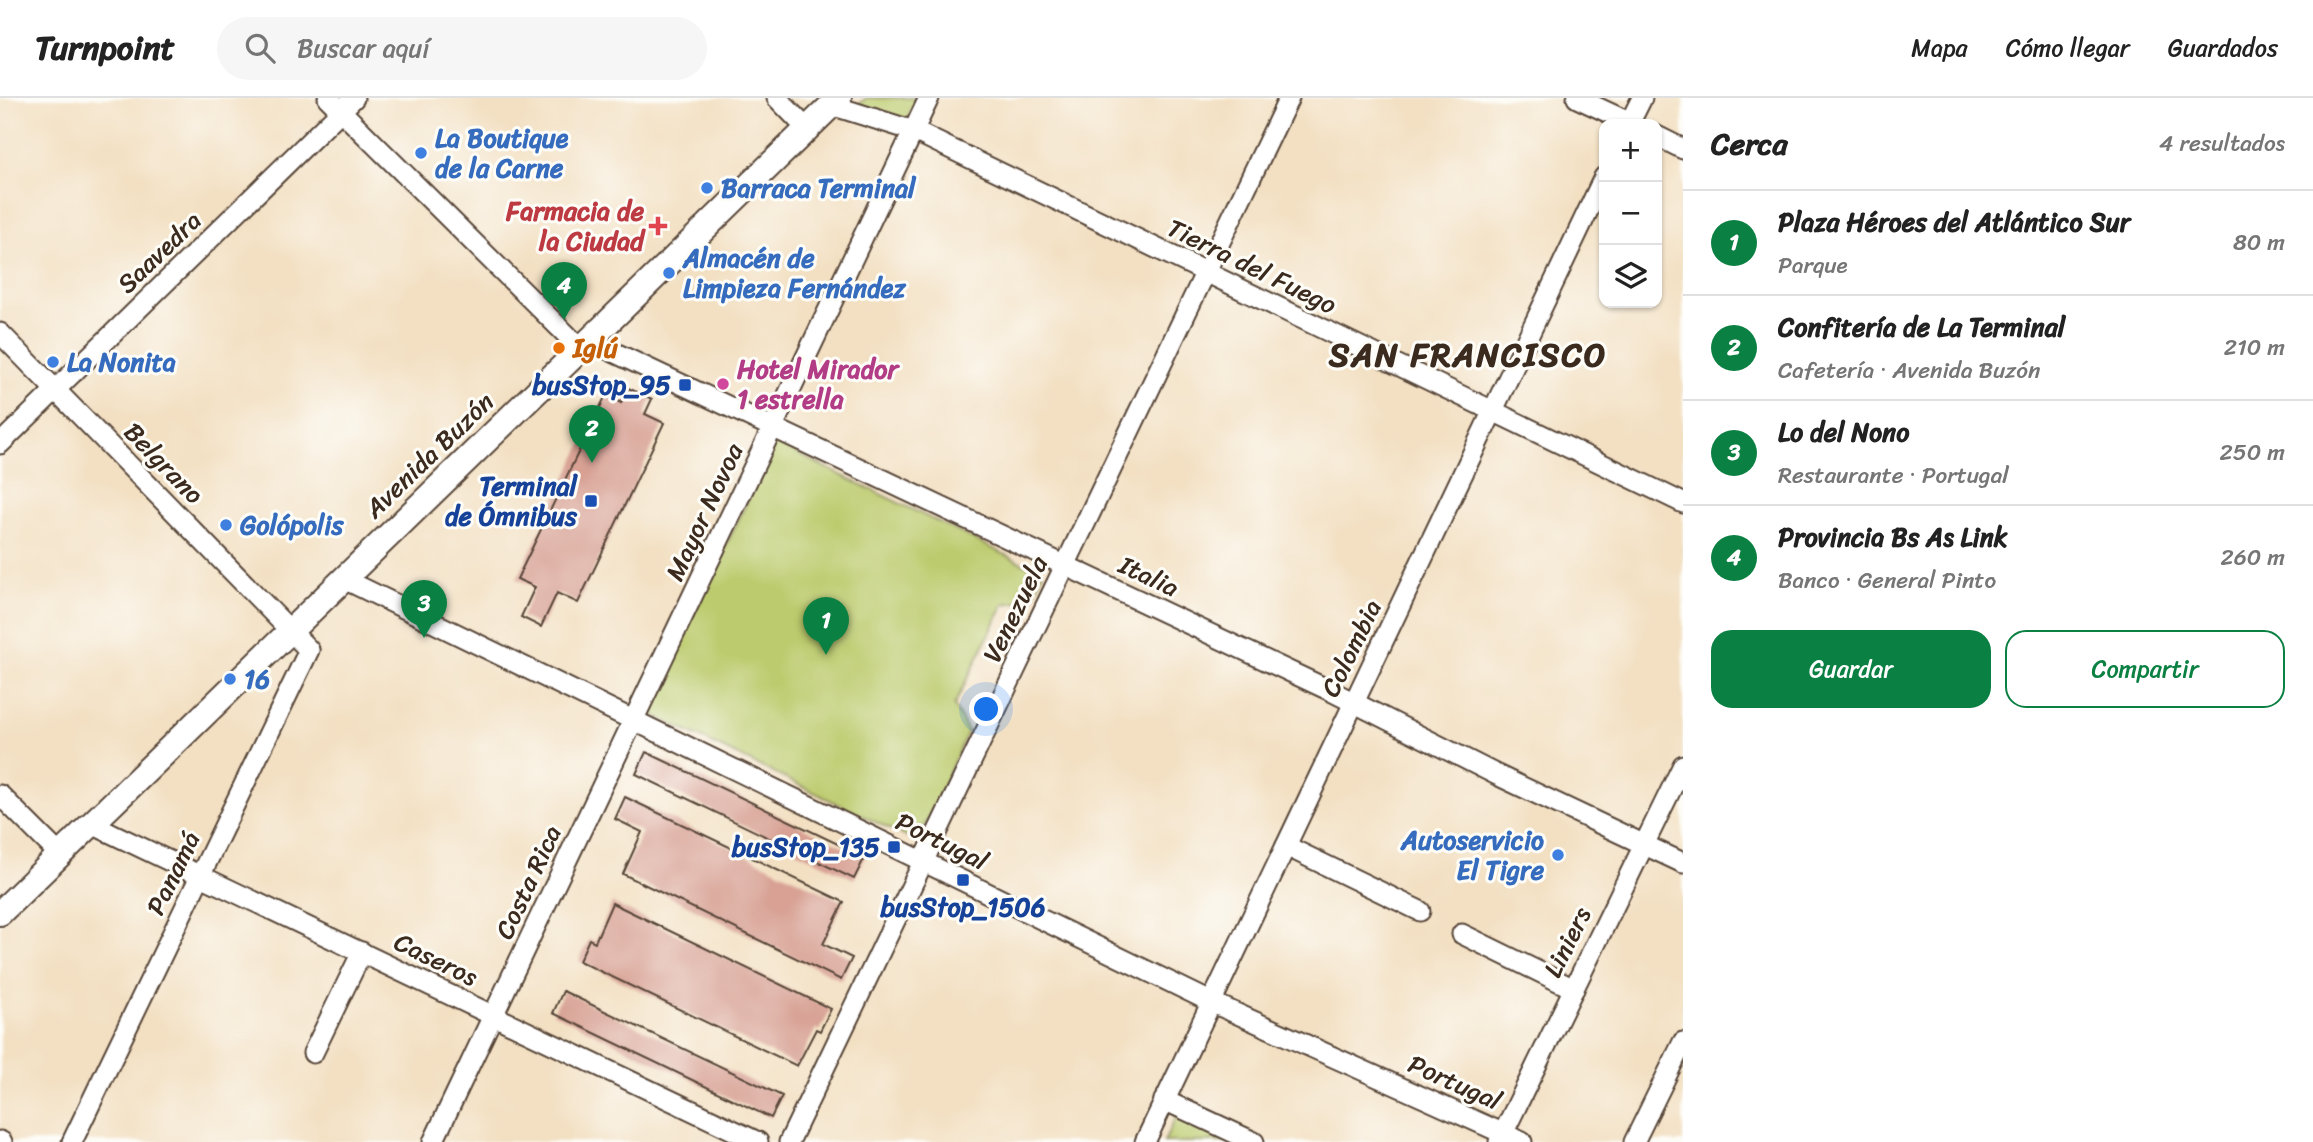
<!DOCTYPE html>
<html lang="es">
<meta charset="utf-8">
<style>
:root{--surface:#fff;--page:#f6f6f6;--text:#222;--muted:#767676;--line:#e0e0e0;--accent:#0b8043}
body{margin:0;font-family:Sriracha,sans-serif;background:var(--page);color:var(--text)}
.controls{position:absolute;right:21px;top:21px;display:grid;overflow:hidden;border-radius:14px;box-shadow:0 2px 5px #0004}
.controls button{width:63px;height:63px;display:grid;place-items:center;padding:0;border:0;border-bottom:2px solid var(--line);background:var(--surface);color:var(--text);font:35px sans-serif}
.you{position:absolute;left:987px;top:612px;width:24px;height:24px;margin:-18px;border:5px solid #fff;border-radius:50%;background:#1a73e8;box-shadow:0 0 0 10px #1a73e833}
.badge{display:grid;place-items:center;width:46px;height:46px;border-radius:50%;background:var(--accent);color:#fff;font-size:23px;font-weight:700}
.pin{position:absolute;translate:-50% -58px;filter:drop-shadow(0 2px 4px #0008)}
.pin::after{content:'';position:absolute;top:37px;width:24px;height:21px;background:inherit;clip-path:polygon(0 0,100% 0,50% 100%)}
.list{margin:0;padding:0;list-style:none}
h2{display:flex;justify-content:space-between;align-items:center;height:91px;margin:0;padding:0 28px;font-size:30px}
h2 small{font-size:23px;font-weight:400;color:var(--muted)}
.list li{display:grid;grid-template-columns:46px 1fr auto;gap:21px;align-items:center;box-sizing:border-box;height:105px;padding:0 28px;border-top:2px solid var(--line)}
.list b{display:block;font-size:26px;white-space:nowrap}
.list p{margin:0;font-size:23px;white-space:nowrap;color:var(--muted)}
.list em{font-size:23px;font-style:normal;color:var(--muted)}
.actions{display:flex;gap:14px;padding:21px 28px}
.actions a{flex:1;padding:16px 0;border:2px solid var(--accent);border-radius:21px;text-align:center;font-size:24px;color:var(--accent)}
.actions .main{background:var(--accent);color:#fff}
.icon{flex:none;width:38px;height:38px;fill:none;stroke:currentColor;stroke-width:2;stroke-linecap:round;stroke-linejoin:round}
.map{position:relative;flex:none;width:1683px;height:1044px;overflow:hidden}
header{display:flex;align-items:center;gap:42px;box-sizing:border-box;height:98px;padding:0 35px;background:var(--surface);border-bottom:2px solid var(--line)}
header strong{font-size:33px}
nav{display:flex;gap:38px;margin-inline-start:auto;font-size:24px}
.search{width:490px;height:63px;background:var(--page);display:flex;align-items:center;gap:18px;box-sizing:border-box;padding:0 24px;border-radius:38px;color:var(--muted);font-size:26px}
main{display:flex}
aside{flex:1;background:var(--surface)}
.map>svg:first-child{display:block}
</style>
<header>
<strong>Turnpoint</strong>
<div class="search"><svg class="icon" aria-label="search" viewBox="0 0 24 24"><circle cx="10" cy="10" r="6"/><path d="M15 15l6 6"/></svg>Buscar aquí</div>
<nav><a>Mapa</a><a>Cómo llegar</a><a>Guardados</a></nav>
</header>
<main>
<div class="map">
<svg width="1683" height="1044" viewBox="0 0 1683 1044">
<rect width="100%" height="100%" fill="#fdfcf7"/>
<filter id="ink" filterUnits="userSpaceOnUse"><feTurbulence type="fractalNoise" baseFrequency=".0143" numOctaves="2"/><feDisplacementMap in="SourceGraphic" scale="14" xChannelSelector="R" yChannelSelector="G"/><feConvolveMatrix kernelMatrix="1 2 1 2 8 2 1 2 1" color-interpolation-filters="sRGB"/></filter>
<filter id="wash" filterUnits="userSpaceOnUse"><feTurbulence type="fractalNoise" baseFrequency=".00686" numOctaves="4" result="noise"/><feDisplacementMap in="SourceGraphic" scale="28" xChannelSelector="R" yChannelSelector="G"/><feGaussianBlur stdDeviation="1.57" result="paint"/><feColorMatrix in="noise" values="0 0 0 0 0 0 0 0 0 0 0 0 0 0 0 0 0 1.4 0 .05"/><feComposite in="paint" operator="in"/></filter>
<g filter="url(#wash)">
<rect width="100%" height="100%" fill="#f3e0c3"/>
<g fill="#bccb6d" stroke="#7c7a46" stroke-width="2">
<path d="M866,0h51l-12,25 -52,-13z"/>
<path d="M775,345l268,130 -11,27 -28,4 -50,102 14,25 -51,111 -270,-130z"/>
<path d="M1177,1017l58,27h-71z"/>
</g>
<g id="blocks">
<g fill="#d8a194">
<path d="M628,290l24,11 -7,15 19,9 -86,180 -21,-10 -16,34 -20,-10 14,-30 -18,-8 89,-184 15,8z"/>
<path d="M646,654l219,105 -11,22 -218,-105z"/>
<path d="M625,699l219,105 -21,42 29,14 -11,22 -218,-106 19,-42 -27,-13z"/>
<path d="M612,805l219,106 -11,22 -4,-2 -19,37 -218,-105 10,-22 6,3z"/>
<path d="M563,893l219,105 -11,22 -218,-105z"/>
</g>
</g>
</g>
<g filter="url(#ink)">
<use href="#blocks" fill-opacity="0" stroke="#574537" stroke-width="2"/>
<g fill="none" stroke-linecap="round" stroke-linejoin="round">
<defs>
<g id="minor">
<path d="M328,0l253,251"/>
<path d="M777,0l30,31"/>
<path d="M1577,0l56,26"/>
<path d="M831,7l83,26 769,372"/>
<path d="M1629,26l13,-26"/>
<path d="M1657,38l26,13"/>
<path d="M0,235l309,317 -237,492"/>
<path d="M590,243l743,351 164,83 186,88"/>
<path d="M0,346l354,-346"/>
<path d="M344,481l867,423 311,140"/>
<path d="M0,697l60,60"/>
<path d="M92,726l666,318"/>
<path d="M1286,748l134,65"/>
<path d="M1462,836l112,55"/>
<path d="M313,955l49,-101"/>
<path d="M1164,1002l90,42"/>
<path d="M0,1043l2,1"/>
<path d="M433,1044l496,-1044"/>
<path d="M789,1044l500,-1044"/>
<path d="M1145,1044l459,-965"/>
<path d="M1499,1044l184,-377"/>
<path d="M1634,1044l49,-100"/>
</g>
<path id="major" d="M0,815l839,-815"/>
</defs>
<use href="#minor" stroke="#574537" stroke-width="23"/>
<use href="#major" stroke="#574537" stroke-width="28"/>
<use href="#minor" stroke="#fff" stroke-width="19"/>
<use href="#major" stroke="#fff" stroke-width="24"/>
</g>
</g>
<g fill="#3f7fe0" stroke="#fdfcf7" stroke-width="2.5">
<circle cx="421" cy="55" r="7"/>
<circle cx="707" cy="90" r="7"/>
<circle cx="669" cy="175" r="7"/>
<circle cx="53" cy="264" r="7"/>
<circle cx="226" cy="427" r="7"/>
<circle cx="230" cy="581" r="7"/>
<circle cx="1558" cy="757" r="7"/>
</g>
<path fill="#e0444e" stroke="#fdfcf7" stroke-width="2.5" d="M654.5 117.5h7v7h7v7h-7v7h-7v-7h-7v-7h7z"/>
<circle fill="#e8710a" stroke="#fdfcf7" stroke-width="2.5" cx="559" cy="250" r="7"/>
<circle fill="#d1479c" stroke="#fdfcf7" stroke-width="2.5" cx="723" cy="286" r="7"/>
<g fill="#1a4fb4" stroke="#fdfcf7" stroke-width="2.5">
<rect x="678" y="280" width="14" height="14" rx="3.5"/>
<rect x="584" y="396" width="14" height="14" rx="3.5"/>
<rect x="887" y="742" width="14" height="14" rx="3.5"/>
<rect x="956" y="775" width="14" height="14" rx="3.5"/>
</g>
<g text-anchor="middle" stroke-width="6" stroke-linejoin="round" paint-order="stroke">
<g font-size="26" font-weight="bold" fill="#366cbe" stroke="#fdfcf7" text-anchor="start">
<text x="435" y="49">La Boutique<tspan x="435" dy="30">de la Carne</tspan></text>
<text x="721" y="99">Barraca Terminal</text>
<text x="683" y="169">Almacén de<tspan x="683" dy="30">Limpieza Fernández</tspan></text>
<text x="67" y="273">La Nonita</text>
<text x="240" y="436">Golópolis</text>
<text x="244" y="590">16</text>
<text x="1544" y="751" text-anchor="end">Autoservicio<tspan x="1544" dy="30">El Tigre</tspan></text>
</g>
<g font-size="26" font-weight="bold" fill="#be3a42" stroke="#fdfcf7" text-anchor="end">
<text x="644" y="122">Farmacia de<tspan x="644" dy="30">la Ciudad</tspan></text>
</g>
<g font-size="26" fill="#3b2a1e" stroke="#fdfcf7">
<text transform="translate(159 154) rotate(-44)" y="9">Saavedra</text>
<text transform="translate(1252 168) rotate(26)" y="9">Tierra del Fuego</text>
<text transform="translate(429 357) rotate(-44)" y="9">Avenida Buzón</text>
<text transform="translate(164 365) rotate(46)" y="9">Belgrano</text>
<text transform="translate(704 414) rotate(-65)" y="9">Mayor Novoa</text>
<text transform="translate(1149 478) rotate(25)" y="9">Italia</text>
<text transform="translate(1015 511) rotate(-64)" y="9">Venezuela</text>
<text transform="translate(1351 550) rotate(-64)" y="9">Colombia</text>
<text transform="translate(942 743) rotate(26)" y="9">Portugal</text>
<text transform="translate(173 775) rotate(-64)" y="9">Panamá</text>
<text transform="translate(528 784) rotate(-65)" y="9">Costa Rica</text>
<text transform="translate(1567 844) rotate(-64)" y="9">Liniers</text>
<text transform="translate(436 861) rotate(26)" y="9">Caseros</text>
<text transform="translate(1455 984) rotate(24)" y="9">Portugal</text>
</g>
<g font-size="26" font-weight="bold" fill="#c56008" stroke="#fdfcf7" text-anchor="start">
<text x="573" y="259">Iglú</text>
</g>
<g font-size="26" font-weight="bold" fill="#b23c85" stroke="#fdfcf7" text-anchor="start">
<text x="737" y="280">Hotel Mirador<tspan x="737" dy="30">1 estrella</tspan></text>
</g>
<g font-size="26" font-weight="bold" fill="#164399" stroke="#fdfcf7" text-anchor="end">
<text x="671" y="296">busStop_95</text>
<text x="577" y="397">Terminal<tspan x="577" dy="30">de Ómnibus</tspan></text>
<text x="880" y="758">busStop_135</text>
<text x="963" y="818" text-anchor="middle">busStop_1506</text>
</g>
<g font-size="33" font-weight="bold" letter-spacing="2" fill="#3b2a1e" stroke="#fdfcf7">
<text x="1468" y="268">SAN FRANCISCO</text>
</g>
</g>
</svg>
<div class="controls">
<button>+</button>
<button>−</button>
<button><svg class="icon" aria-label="layers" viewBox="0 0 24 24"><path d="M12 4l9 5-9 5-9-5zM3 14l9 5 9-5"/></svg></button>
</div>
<div class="you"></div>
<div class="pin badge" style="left:826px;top:557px">1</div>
<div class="pin badge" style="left:592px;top:365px">2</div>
<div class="pin badge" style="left:424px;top:540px">3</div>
<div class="pin badge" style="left:564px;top:222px">4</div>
</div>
<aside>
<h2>Cerca<small>4 resultados</small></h2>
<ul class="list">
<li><span class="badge">1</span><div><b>Plaza Héroes del Atlántico Sur</b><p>Parque</p></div><em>80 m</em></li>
<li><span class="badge">2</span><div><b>Confitería de La Terminal</b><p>Cafetería · Avenida Buzón</p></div><em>210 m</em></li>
<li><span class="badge">3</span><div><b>Lo del Nono</b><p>Restaurante · Portugal</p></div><em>250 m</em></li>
<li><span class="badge">4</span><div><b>Provincia Bs As Link</b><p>Banco · General Pinto</p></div><em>260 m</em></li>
</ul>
<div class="actions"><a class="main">Guardar</a><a>Compartir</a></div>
</aside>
</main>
